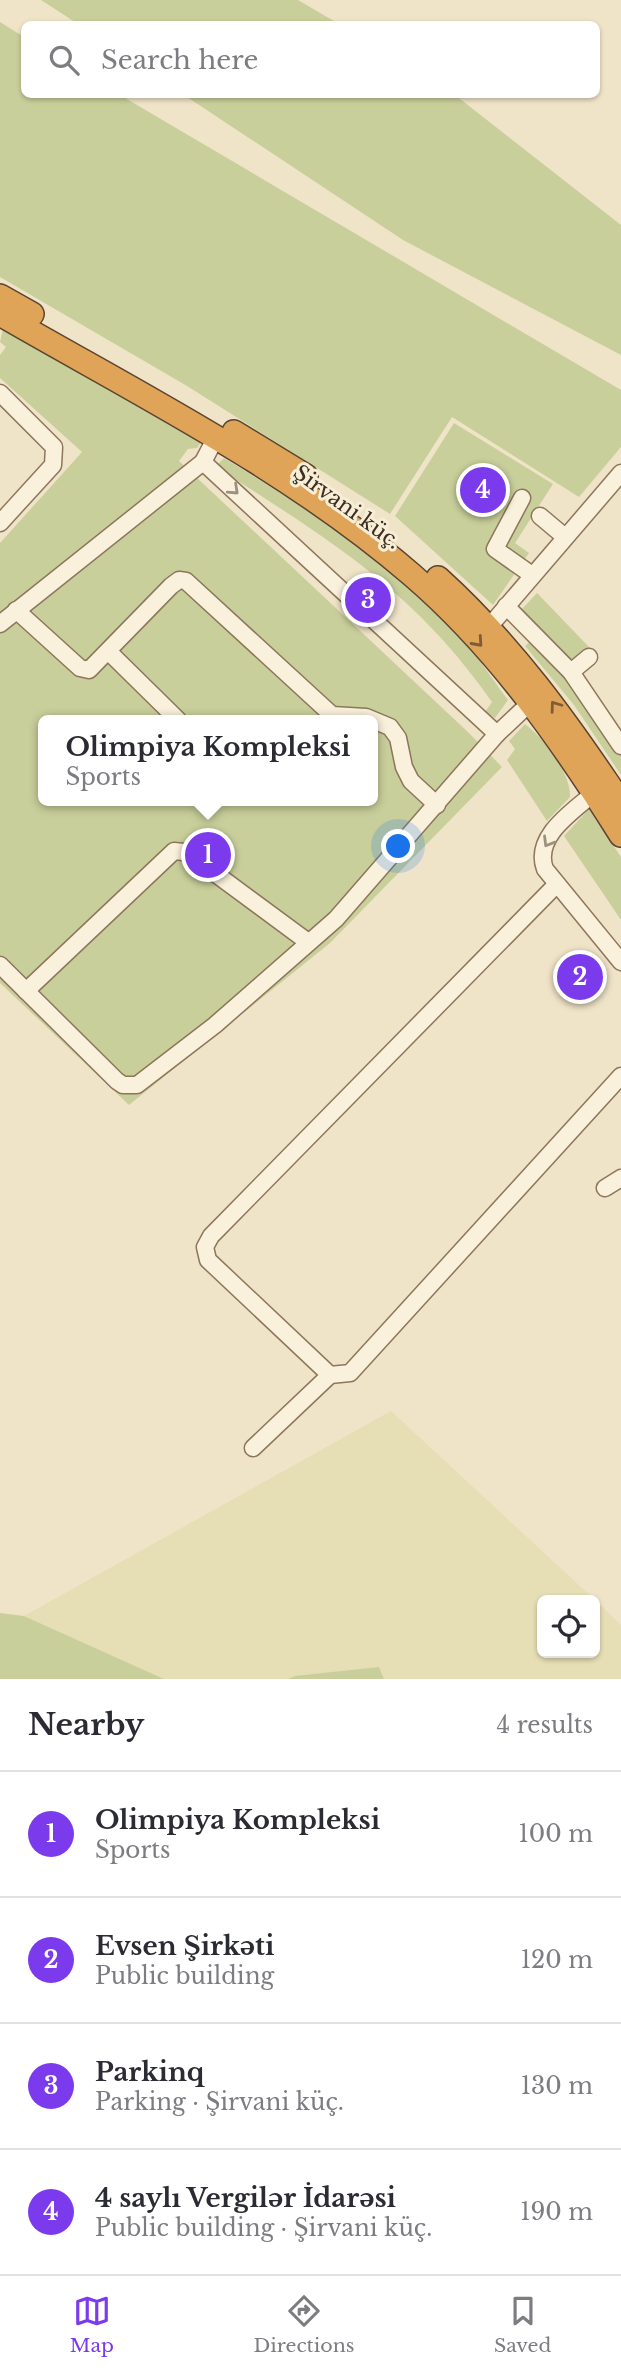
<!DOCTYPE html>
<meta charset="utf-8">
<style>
:root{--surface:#fff;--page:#f7f7f7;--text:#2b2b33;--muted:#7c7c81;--line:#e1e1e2;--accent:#7c3aed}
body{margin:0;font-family:"Libre Baskerville",serif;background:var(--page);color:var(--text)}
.controls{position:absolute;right:21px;bottom:21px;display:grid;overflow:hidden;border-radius:10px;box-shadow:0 2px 5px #0004}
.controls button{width:63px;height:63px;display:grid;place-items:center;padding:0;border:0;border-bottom:2px solid var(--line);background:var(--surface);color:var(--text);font:35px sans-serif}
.you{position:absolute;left:399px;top:847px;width:24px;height:24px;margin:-18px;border:5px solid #fff;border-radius:50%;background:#1a73e8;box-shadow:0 0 0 10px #1a73e833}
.badge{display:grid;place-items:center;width:46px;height:46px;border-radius:50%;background:var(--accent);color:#fff;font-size:23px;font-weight:700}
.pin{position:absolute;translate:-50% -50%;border:4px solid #fff;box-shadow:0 2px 7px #0006}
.popup{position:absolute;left:38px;top:715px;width:340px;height:91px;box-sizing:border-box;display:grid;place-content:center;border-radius:10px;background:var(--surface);filter:drop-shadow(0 2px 5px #0005);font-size:23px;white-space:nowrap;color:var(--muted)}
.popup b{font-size:26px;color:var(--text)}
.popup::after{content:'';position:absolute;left:50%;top:100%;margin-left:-14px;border:14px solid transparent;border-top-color:var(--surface)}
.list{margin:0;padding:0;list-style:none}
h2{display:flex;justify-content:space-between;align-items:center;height:91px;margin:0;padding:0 28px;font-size:30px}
h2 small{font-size:23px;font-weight:400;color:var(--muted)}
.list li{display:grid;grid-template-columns:46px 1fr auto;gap:21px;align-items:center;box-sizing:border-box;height:126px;padding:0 28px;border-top:2px solid var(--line)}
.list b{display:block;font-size:26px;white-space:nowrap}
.list p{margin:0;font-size:23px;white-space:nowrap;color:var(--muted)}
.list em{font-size:23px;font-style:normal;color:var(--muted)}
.icon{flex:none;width:38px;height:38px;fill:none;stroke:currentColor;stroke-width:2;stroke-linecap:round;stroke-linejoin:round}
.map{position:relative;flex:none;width:621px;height:1679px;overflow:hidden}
.search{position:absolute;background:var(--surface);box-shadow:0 2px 5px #0004;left:21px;right:21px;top:21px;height:77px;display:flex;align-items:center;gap:18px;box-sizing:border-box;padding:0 24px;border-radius:10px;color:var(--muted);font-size:26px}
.sheet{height:595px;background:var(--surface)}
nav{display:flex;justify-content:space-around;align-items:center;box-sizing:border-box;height:98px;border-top:2px solid var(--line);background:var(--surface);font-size:19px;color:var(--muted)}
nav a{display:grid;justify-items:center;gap:4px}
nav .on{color:var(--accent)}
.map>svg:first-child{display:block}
</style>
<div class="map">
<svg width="621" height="1679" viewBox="0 0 621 1679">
<rect width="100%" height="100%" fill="#f0e4c8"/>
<path fill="#e6deb5" d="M391,1411l204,189h-53v53h53v-53l26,25v54h-237l-5,-12 -91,12h-124l-140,-63z"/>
<g fill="#c9cf9b" fill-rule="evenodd">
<path d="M41,0h257l41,24h-261z"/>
<path d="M0,22l24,15v57l96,1 501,295v57l-42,50 -127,-80 -62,97 -203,-128 -187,-109z"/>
<path d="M184,95h271l166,130v130l-218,-115z"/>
<path d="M3,329l198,113 -4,6 -9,1 -9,12 290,272 33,34 -172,176 -201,162 -129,-122v-440l82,-91 -82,-74v-23l6,-8 -6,-5zM44,720h328v81h-328z"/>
<path d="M454,423l99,61 -38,59 14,10 -36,52 -98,-89z"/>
<path d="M224,458c82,50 162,100 229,169 20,22 37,49 55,73l-13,18 -10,-6 7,-10c-77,-110 -158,-159 -268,-230l-6,-8z"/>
<path d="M537,593l53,55 -19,18 -51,-55z"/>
<path d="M535,637l30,33 56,84v21l-47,-70 -49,-59z"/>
<path d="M525,724c19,14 46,49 45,73l-23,24 -40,-61 8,-11 -6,-8z"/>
<path d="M589,809l32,48v63l-57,-84z"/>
<path d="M0,1613l24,3 140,63h-164z"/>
<path d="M379,1667l5,12h-96l7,-3z"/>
</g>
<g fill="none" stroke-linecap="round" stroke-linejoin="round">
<defs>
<g id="minor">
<path d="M0,393l54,54 -1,18 -53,58"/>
<path d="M215,439l-12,23 294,272 34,-32"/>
<path d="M522,498l-27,51 37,26"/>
<path d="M540,516l25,21"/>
<path d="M506,606l65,66 50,74"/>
<path d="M16,610l64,58 9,2 82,-84 8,-6 7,1 146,134 34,2 24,10 8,11 6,29 7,14 26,24"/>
<path d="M0,624l203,-162"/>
<path d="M488,628l133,-155"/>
<path d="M109,652l69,68"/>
<path d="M571,672l18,-15"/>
<path d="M594,793c-22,19 -61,44 -49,76l76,93"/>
<path d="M0,965l117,116 6,4h14l78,-60 121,-106 161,-185"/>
<path d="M26,991l148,-140 10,1 13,8 111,82"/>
<path d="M605,1188l16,-10"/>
<path d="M330,1375l-122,-115 -3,-13 6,-11 346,-352"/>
<path d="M253,1448l77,-73 20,-2 271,-297"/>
</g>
<g id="highway">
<path d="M0,296l32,18"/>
<path d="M0,314c140,81 289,155 412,261 85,73 150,166 209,260"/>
<path d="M234,432l72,44"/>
<path d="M438,578c73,66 129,144 183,225"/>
</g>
</defs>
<use href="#minor" stroke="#8d765c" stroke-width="19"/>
<use href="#highway" stroke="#5b4430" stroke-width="26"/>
<use href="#minor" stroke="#faf1dc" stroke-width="16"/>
<use href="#highway" stroke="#e0a458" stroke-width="23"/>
</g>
<defs><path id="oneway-chevron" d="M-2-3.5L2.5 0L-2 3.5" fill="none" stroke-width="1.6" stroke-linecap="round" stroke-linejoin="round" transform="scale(1.75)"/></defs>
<g stroke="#9c907e">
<use href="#oneway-chevron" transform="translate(234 490) rotate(43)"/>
<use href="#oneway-chevron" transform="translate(548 842) rotate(121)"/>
</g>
<g stroke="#7e5d36">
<use href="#oneway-chevron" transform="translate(478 642) rotate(48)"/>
<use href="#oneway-chevron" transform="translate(555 706) rotate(-126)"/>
</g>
<g text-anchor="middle" stroke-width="6" stroke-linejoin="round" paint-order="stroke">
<g font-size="21" fill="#3d2e20" stroke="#f7eed8">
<text transform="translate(347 507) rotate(36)" y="7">Şirvani küç.</text>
</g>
</g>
</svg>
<div class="controls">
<button><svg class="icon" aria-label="locate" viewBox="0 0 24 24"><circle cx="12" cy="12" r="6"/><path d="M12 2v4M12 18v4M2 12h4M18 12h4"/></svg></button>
</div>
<div class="you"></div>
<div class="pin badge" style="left:208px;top:855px">1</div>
<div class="popup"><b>Olimpiya Kompleksi</b>Sports</div>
<div class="pin badge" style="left:580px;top:977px">2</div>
<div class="pin badge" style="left:368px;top:600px">3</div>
<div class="pin badge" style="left:483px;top:490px">4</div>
<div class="search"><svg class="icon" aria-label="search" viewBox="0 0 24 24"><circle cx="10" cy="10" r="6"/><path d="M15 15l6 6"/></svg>Search here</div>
</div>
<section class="sheet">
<h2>Nearby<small>4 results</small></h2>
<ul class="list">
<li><span class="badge">1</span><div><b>Olimpiya Kompleksi</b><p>Sports</p></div><em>100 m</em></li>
<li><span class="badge">2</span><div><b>Evsen Şirkəti</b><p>Public building</p></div><em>120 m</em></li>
<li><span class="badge">3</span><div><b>Parkinq</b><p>Parking · Şirvani küç.</p></div><em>130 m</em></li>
<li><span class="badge">4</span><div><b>4 saylı Vergilər İdarəsi</b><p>Public building · Şirvani küç.</p></div><em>190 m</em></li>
</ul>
</section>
<nav>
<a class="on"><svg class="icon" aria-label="map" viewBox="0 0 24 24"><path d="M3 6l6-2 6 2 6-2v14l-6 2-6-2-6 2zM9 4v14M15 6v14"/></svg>Map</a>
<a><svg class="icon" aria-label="directions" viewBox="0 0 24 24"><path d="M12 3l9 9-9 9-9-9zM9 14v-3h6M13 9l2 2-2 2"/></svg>Directions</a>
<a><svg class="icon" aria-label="saved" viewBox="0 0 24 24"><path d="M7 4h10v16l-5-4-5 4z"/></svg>Saved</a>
</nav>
